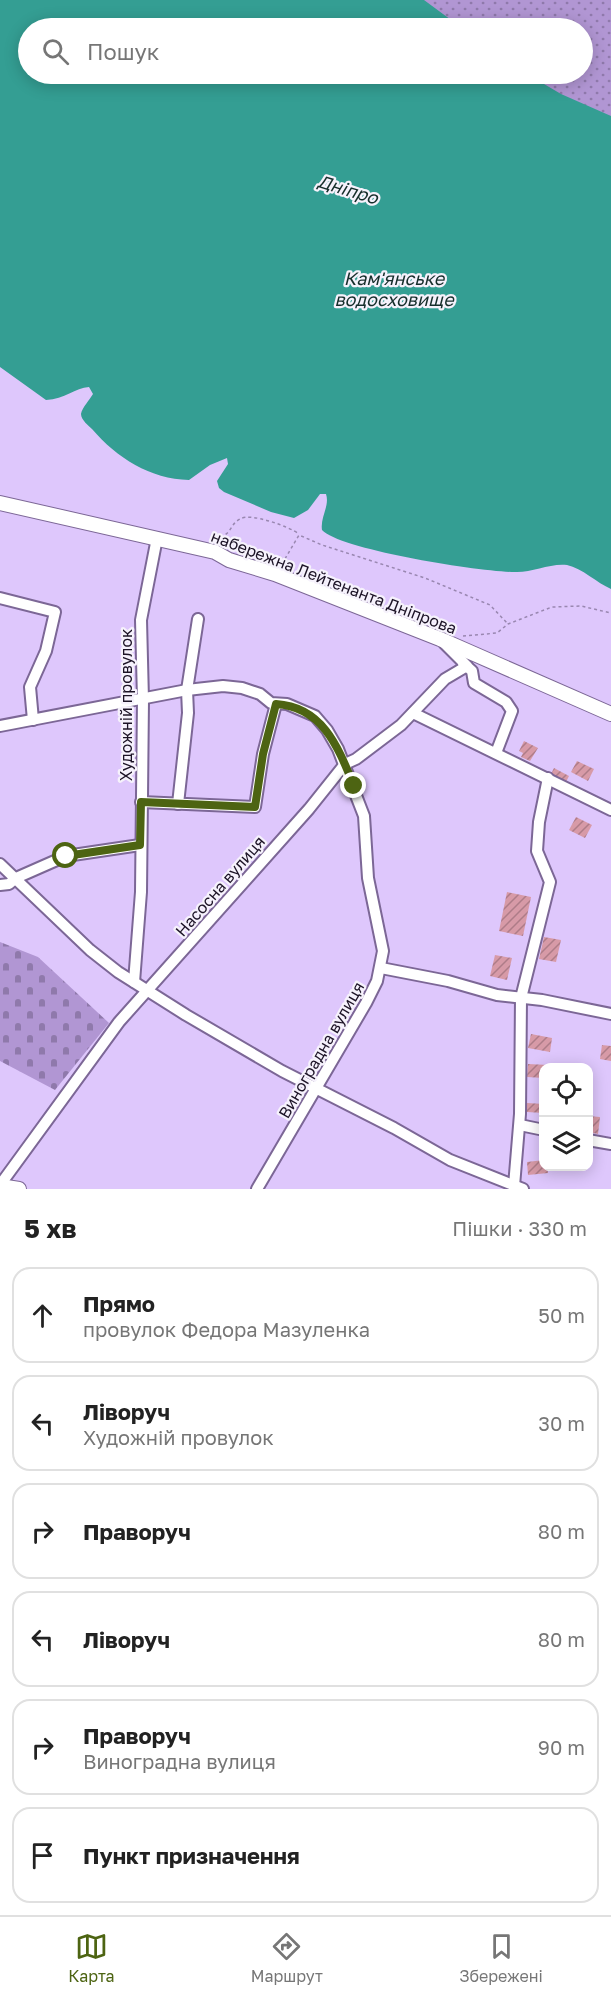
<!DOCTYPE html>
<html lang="uk">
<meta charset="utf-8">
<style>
:root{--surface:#fff;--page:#f2f2f2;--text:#222;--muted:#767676;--line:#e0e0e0;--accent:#4d6412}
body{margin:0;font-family:"Golos Text",sans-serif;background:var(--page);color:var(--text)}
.controls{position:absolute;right:18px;bottom:18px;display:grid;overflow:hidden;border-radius:12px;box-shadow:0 3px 15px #0003}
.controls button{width:54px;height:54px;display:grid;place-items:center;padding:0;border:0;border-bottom:2px solid var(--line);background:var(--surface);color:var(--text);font:30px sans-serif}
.stop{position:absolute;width:18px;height:18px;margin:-14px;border:4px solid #4d6412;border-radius:50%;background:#fff}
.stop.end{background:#4d6412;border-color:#fff;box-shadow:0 2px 6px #0008}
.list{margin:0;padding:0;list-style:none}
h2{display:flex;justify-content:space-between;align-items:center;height:78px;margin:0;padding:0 24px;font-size:26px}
h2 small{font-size:20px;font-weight:400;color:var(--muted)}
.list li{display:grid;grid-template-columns:39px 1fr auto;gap:18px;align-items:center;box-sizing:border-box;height:96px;margin:0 12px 12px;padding:0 12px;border:2px solid var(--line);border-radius:18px}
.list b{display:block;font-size:22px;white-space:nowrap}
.list p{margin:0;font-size:20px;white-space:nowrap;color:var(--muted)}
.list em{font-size:20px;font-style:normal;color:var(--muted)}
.icon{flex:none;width:33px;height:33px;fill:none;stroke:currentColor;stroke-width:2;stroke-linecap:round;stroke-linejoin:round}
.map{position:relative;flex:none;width:611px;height:1189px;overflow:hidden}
.search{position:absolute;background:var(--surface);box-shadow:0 3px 15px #0003;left:18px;right:18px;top:18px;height:66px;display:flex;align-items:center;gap:15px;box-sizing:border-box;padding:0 21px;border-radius:33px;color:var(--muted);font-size:22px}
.sheet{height:726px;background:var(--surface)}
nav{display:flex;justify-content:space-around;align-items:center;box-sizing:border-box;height:84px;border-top:2px solid var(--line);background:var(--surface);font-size:16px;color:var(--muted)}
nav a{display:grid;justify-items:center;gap:3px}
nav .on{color:var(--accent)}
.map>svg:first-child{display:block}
</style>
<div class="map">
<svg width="611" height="1189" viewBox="0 0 611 1189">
<defs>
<pattern id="cemetery-stones" width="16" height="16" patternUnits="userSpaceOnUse" patternTransform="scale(1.5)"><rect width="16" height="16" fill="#b196d3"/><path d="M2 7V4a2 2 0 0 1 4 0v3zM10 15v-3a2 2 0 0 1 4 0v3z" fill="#8f79ab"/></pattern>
<pattern id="park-dots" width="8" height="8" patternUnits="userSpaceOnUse" patternTransform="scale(1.5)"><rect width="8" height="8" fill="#b196d3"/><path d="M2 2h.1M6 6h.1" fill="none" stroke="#8f79ab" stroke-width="1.8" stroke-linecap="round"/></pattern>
<pattern id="building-hatch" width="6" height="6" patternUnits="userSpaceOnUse" patternTransform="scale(1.5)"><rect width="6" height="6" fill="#d79aa7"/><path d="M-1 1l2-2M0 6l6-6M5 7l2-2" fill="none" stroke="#ae7c88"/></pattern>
</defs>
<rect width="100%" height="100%" fill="#dec7fc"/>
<path fill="url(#cemetery-stones)" d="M0,942l38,15 71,66 -54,67 -55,-29z"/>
<path fill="url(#park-dots)" d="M208,0h403v182l-286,-108h257v-46h-342z"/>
<path fill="#349e93" d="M0,0h424l38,28h-434v46h499l34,20 50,22v473c-14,-6 -29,-21 -44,-24 -16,-2 -34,7 -50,7 -30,1 -177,-22 -195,-42 -2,-13 8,-24 4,-36h-6l-12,16 -14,8 -23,-6 -47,-20 -5,-4 -2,-7 11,-17 -1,-6 -17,7 -21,15c-39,-1 -72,-22 -97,-51 -3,-3 -11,-9 -11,-15 1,-6 9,-15 12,-20l-4,-7c-14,1 -24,12 -43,13l-46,-33z"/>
<g fill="url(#building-hatch)">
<path d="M524,741l14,7 -8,13 -9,-4 2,-4 -4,-2z"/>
<path d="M577,761l17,8 -6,12 -17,-9z"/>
<path d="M554,768l15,8 -3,6 -15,-8z"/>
<path d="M576,817l16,8 -7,13 -16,-8z"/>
<path d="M507,892l24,5 -8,39 -24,-5z"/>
<path d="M544,937l17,3 -5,22 -17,-3z"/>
<path d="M495,955l17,3 -5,22 -17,-4z"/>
<path d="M531,1034l21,4 -2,14 -22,-4z"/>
<path d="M602,1045l9,1v15l-11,-2z"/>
<path d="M528,1064l20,1 -4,3v10l-17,-1z"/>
<path d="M527,1103l17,1v9l-17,-1z"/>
<path d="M588,1116l12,1 -2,17 -10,-2z"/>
<path d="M544,1160v6h3l1,7 -20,2 -1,-13z"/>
</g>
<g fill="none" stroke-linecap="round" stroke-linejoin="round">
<defs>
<g id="minor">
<path d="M0,598l55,14 -9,39 -16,36 3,33"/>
<path d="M463,663l9,8 2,12 32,19 6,9 -16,42"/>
<path d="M413,713l198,97"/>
<path d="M0,726l187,-36 36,-4 19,2 18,6 11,9 16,1 28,12 12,14 11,19 26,67 4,62 15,73 -6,30 -11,22 -109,186"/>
<path d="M141,802l114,5 8,-53 13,-50"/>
<path d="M178,804l10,-91 -1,-23 11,-71"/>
<path d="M0,864l90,86 28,22 68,43 96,56 112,57 56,32 73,29"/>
<path d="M0,885l9,-1 7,-6 50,-22 74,-11"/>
<path d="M381,968l67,13 49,14 45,5 69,14"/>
<path d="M134,982l7,-90 2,-192 -2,-80 16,-82"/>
<path d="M520,1125l24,5"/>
<path d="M588,1140l23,4"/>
<path d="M0,1185l119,-163 190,-213 36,-45 11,-5 45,-34 44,-46 22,-13 -23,-23"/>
<path d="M514,1186l6,-72 1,-116 29,-116 -13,-31 2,-29 9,-44"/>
</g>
<g id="major">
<path d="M0,503l215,49 14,8 46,14 165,65 171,75"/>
<path d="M0,1186l19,3"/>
</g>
</defs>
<use href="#minor" stroke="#7c6796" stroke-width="14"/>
<use href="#major" stroke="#7c6796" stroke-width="16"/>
<g stroke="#9987b0" stroke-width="1.5" stroke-dasharray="3 3" stroke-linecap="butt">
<path d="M215,540c19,-7 13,-14 25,-21 10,-7 50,8 59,15"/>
<path d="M282,564l17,-29 23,10 103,33 65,27 18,19"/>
<path d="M463,636l34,-3 11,-9 44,-17 29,-1 30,7"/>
</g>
<use href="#minor" stroke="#fff" stroke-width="10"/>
<use href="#major" stroke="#fff" stroke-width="14"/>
</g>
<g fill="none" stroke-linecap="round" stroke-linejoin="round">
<path stroke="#4d6412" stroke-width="8" d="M66,856l74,-11 1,-43 114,5 8,-53 13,-50c47,3 62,43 78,82"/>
</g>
<g text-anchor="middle" stroke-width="4.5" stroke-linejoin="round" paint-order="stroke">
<g font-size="16" fill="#1c1326" stroke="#f6f2fc">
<text transform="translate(334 582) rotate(21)" y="6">набережна Лейтенанта Дніпрова</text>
<text transform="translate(126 705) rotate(-90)" y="6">Художній провулок</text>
<text transform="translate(220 886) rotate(-49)" y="6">Насосна вулиця</text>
<text transform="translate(321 1050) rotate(-60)" y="6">Виноградна вулиця</text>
</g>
<g font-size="18" font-style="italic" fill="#162e2b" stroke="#f6f2fc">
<text transform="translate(348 190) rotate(17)" y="6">Дніпро</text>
<text x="394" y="285">Кам'янське<tspan x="394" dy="21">водосховище</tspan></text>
</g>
</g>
</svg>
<div class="controls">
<button><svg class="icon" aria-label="locate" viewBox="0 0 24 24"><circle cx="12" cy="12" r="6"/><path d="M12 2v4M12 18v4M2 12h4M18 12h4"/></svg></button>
<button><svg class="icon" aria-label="layers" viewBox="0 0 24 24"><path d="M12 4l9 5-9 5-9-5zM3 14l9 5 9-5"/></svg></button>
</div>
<div class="stop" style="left:66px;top:856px"></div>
<div class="stop end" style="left:354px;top:786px"></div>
<div class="search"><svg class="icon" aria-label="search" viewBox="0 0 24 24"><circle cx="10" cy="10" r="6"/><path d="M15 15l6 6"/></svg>Пошук</div>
</div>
<section class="sheet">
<h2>5 хв<small>Пішки · 330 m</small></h2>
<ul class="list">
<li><svg class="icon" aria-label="ahead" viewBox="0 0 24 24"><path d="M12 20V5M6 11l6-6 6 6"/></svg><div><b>Прямо</b><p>провулок Федора Мазуленка</p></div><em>50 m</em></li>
<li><svg class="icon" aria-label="left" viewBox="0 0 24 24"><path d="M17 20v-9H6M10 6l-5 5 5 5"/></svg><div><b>Ліворуч</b><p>Художній провулок</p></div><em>30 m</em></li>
<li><svg class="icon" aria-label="right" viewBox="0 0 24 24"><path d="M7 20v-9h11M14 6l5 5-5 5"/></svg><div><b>Праворуч</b></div><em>80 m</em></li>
<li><svg class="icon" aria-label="left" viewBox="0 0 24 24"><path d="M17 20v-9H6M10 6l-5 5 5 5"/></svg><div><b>Ліворуч</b></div><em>80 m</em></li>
<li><svg class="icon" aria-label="right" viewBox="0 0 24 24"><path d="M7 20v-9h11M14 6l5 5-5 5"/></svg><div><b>Праворуч</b><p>Виноградна вулиця</p></div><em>90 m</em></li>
<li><svg class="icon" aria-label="arrive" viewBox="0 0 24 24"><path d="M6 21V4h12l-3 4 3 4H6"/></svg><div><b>Пункт призначення</b></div></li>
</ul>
</section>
<nav>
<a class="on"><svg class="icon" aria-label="map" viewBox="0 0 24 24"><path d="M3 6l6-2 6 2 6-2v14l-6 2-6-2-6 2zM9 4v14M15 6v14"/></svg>Карта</a>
<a><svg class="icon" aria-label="directions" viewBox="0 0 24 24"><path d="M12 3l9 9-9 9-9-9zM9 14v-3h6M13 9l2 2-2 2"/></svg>Маршрут</a>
<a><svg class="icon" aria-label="saved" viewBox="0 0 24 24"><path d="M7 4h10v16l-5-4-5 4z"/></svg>Збережені</a>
</nav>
